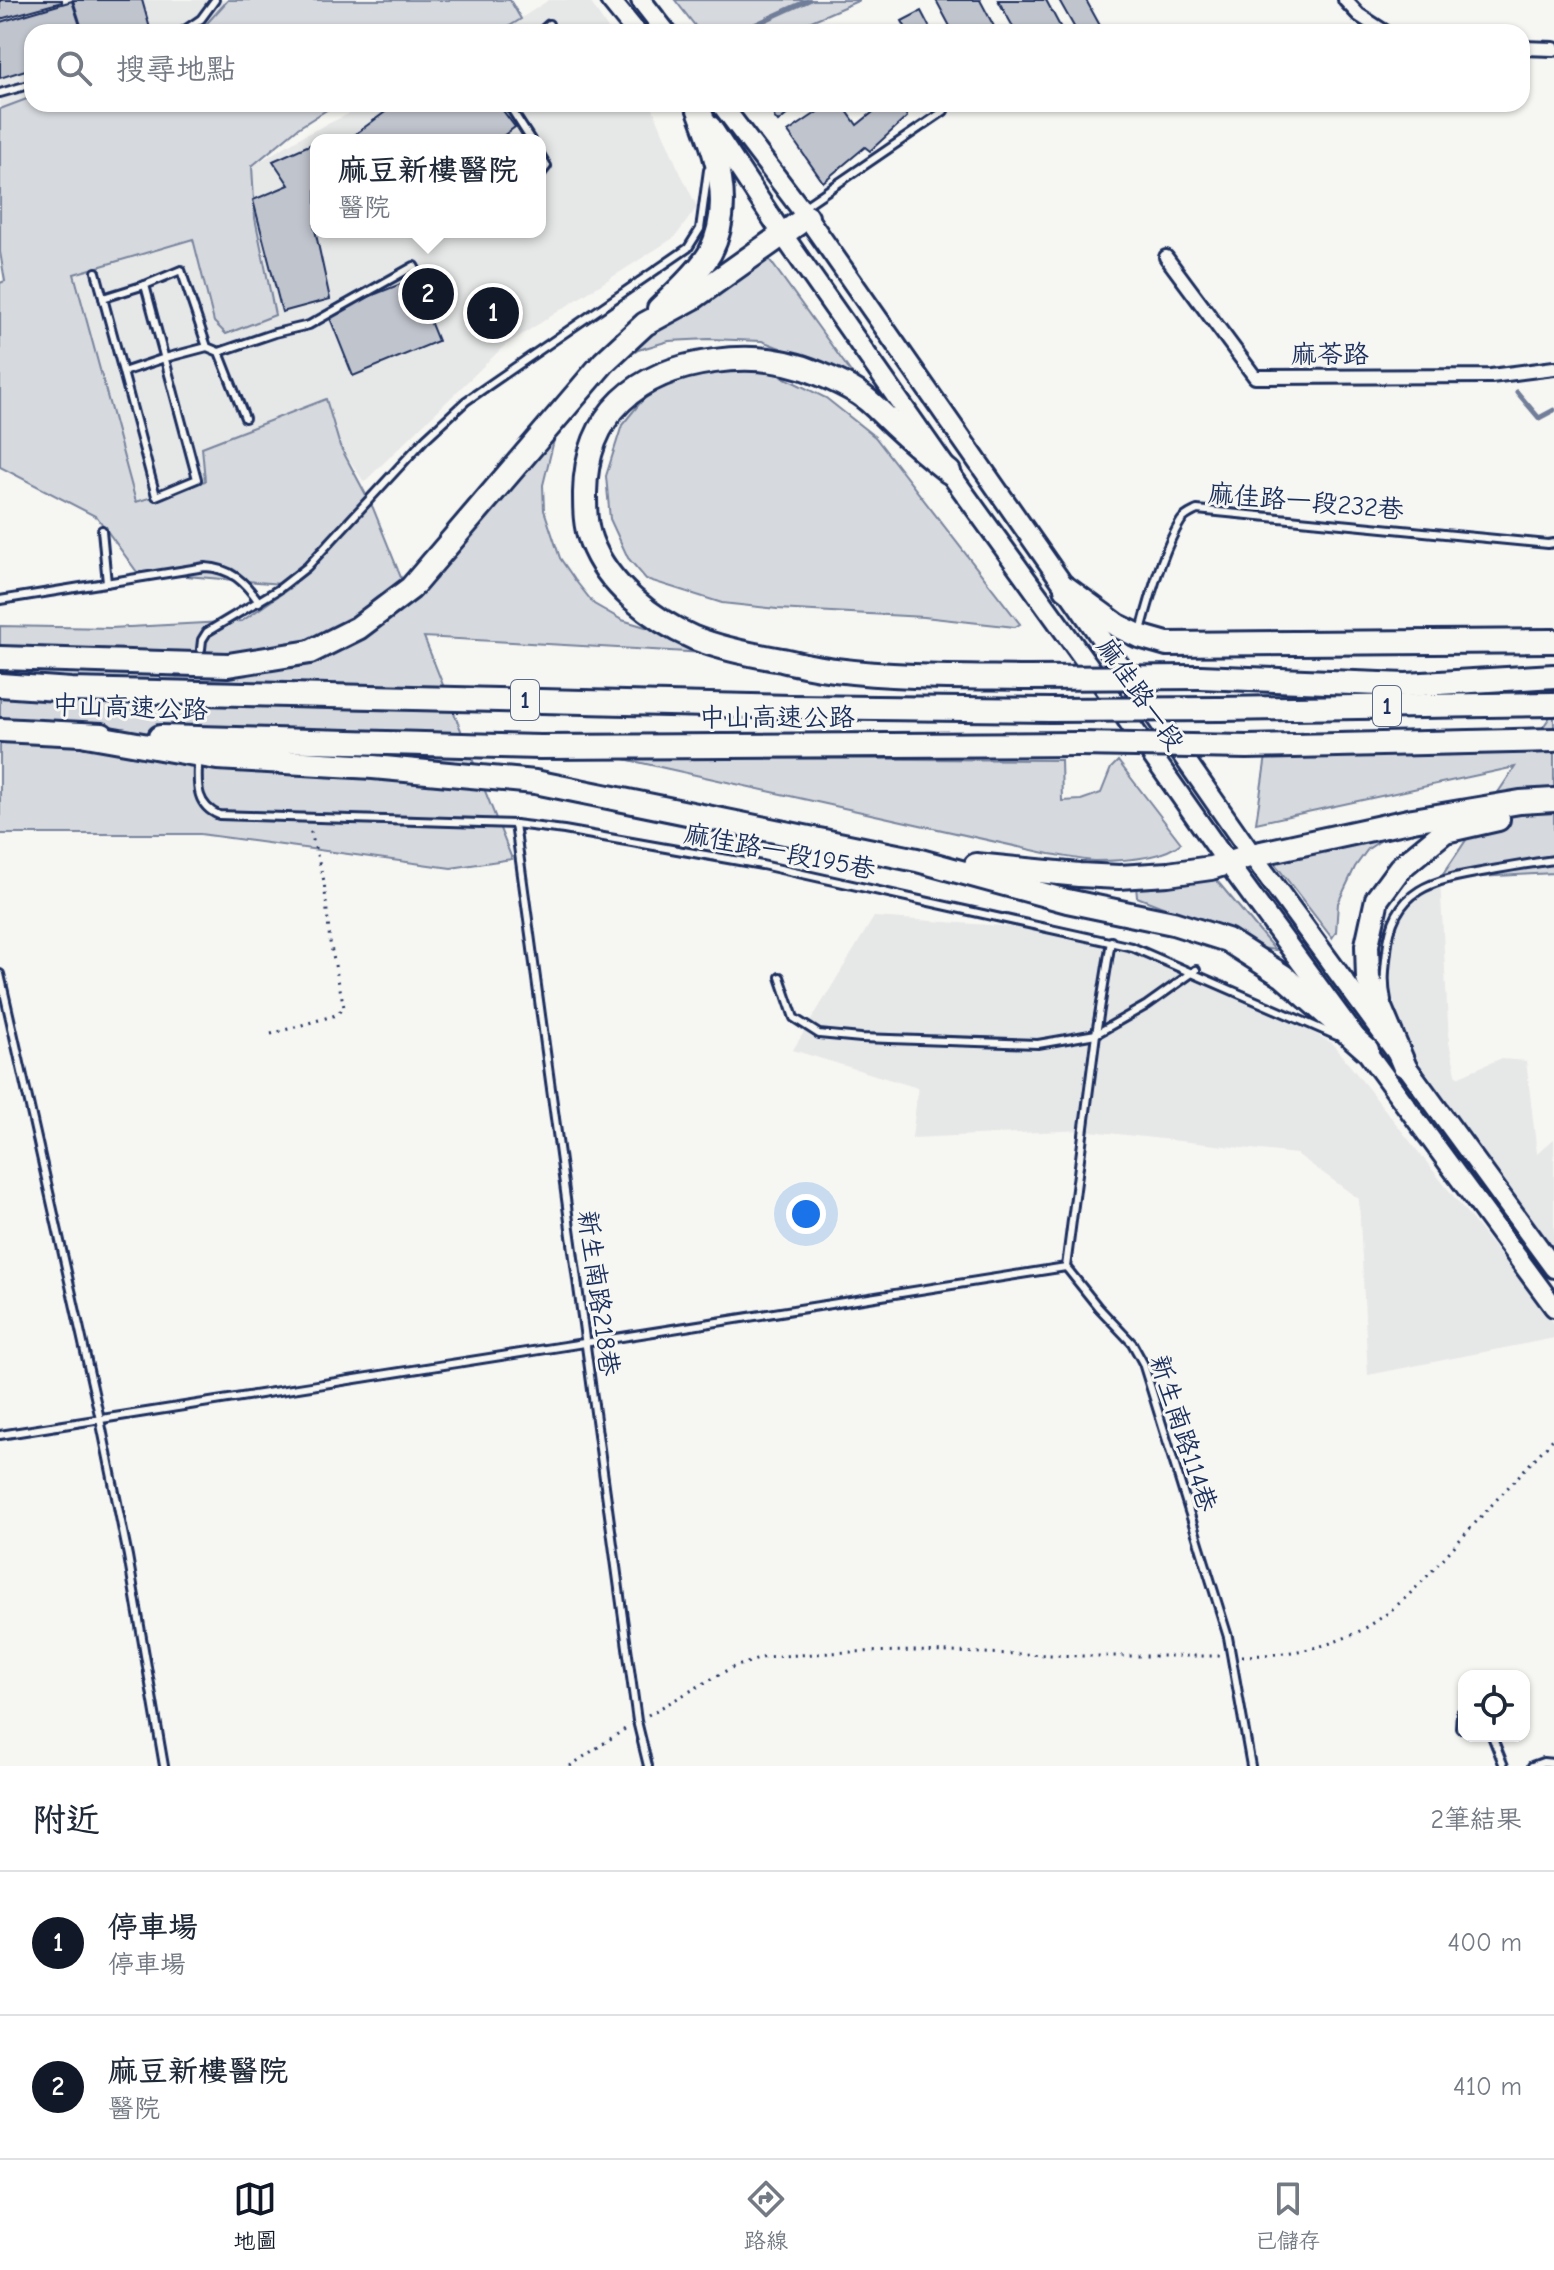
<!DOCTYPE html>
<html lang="zh-TW">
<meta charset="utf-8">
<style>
:root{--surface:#fff;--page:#f2f2f3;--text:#1f2937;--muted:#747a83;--line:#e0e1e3;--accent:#111827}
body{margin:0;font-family:"Comic Neue","LXGW WenKai TC",sans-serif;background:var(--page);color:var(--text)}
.controls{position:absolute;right:24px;bottom:24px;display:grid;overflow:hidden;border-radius:16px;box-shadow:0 2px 6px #0004}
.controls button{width:72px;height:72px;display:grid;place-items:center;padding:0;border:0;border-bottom:2px solid var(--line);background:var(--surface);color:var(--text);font:40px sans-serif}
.you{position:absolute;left:806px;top:1214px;width:28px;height:28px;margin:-20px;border:6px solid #fff;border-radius:50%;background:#1a73e8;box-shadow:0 0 0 12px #1a73e833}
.badge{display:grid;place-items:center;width:52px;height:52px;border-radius:50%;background:var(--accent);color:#fff;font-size:26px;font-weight:700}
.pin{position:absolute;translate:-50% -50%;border:4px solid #fff;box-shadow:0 2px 8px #0006}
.popup{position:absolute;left:310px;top:134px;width:236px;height:104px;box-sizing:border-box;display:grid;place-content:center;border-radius:16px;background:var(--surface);filter:drop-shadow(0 2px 6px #0005);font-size:26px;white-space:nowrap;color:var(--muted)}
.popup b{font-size:30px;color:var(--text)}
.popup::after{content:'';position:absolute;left:50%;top:100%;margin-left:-16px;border:16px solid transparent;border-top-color:var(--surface)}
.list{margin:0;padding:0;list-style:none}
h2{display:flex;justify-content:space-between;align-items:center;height:104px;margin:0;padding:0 32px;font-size:34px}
h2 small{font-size:26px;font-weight:400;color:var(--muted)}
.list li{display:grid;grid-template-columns:52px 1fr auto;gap:24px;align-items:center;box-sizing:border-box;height:144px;padding:0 32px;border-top:2px solid var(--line)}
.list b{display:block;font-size:30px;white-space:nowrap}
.list p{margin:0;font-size:26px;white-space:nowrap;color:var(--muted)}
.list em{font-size:26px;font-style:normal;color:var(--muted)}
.icon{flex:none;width:44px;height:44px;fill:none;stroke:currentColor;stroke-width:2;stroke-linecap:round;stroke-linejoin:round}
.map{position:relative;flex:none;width:1554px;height:1766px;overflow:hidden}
.search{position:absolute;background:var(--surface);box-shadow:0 2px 6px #0004;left:24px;right:24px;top:24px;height:88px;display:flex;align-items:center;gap:20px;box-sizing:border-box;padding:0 28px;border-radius:24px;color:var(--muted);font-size:30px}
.sheet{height:392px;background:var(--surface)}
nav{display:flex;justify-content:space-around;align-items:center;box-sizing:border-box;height:112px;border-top:2px solid var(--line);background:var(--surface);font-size:22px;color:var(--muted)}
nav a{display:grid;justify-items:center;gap:4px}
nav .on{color:var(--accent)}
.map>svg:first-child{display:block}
</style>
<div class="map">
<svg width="1554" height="1766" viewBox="0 0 1554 1766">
<rect width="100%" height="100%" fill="#f6f6f2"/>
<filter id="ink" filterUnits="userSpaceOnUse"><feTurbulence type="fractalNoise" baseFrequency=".0125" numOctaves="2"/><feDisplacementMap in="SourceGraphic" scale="16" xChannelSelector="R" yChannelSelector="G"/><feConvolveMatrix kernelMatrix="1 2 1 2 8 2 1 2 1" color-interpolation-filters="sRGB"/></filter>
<g filter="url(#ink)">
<g fill="#e6e7e7" fill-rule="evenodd">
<path d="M0,0h228l-29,32h-167v65l-32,12z"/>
<path d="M549,0h40l21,32h-110z"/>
<path d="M369,104h282l26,62 20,41 -22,30 -171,109 -140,136 -24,-36 -14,-46 -121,81 -69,22 -62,-229 119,-35 21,83 12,12 48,-19 -19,-97 -3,-52 51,-30zM316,140h224v92h-224z"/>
<path d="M1440,879l9,164 8,34 43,-18 26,2 11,93 17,-15v115l-159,-226 -18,-58 -1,-30 12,-24 26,-24z"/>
<path d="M874,917l213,15 187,79 58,32 222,280v15l-186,37 -9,-176 -62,-45 -215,-24 -170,8 6,-50 -125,-38z"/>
</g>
<g fill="#d6d9dd" stroke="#78849e" stroke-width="2">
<path d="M228,0h282l11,19 -21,13h-301z"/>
<path d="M675,0h185l-74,32h-86z"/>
<path d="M32,97v7h304l-38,24 -46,38 3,52 20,97 -49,19 -12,-12 -21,-83 -119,35 62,228 69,-21 -3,-34 124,-48 14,47 33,62 33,82 169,-206 186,-136 123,170 -61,-50 -30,-15 -31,-12 -53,-2 -40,2 -31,9 -40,28 -31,36 -13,26 -11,45 1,25 16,48 15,22 19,24 28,16 118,35 -316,-18 88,222 -61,9 -251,-34h-200v-208l111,2 131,-7 52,-36 -157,-13 -40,-55 -97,-50v-184l5,-2 -5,-29v-143z"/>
<path d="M737,364l42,11 47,23 49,39 145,187 -5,3 -91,-10 -147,-8 -55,-6 -76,-24 -18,-21 -18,-39 -4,-43 16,-51 27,-33 37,-21z"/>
<path d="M1554,711v162l-114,6 75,-112 -259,56 10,-67 260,-4z"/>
<path d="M615,757l446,3 1,41 19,-1 20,-7 10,-25 7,-7 63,82c-18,16 -63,18 -87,18 -14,-1 -30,-5 -44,-7z"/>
<path d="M1386,837l-18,12 -13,18 -17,36 -2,29 -4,6 -70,-91z"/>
<path d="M1202,863l73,87 -14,-2 -16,-7 -22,-15 -50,-15 -36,-14 -1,-11z"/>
</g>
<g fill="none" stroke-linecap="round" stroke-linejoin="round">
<g stroke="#717e99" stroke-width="5">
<path d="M739,32l70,-32"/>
<path d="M1517,392l22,26 15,-8"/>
</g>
</g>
<g fill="#c0c4cd" stroke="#1b2f5e" stroke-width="2">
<path d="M0,0h62v2l-62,17z"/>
<path d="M73,0h69l9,32h-68z"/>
<path d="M936,0h44l17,32h-44z"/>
<path d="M998,0h48l17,32h-47z"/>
<path d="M1059,0h27l17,31 -26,1z"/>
<path d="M72,1l10,31h-50v36l-32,10v-56z"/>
<path d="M921,11l11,21h-24l-6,-11z"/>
<path d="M396,104h102l17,23 -12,9 2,4h-153l-2,-2z"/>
<path d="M791,104l4,4 -17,14 -4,-5 3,-8 -3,-4z"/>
<path d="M816,104h26l15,21 21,-17 -3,-4h29l3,6 -2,2 2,5 -37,34 -5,-4 -42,35 -35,-50 31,-21z"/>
<path d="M316,142v82l-2,1 16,74 -48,13 -29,-112 36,-15 -16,-24z"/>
<path d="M413,279l25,62 -85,35 -25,-63z"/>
</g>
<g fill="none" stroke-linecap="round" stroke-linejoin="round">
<defs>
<g id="service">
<path d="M182,32l19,-13 14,-19"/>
<path d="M540,32l9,-8"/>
<path d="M0,93l32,-9"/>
<path d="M508,104l23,36"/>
<path d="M540,154l7,12 -7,9"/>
<path d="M802,208l142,-97"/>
<path d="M96,272l27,100 42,-14 42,-11"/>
<path d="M103,298l42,-13 36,-15 26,77 12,5 26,66"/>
<path d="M219,352l56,-19 34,-8 105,-59 17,31"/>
<path d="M123,372l33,124 41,-17 -52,-194"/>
<path d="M102,530l5,53"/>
<path d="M0,600l205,-33c26,1 40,15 54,35"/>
<path d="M1141,631c8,-31 23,-84 40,-110 4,-6 10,-8 16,-11l351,34 6,-1"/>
<path d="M201,649l1,-9 5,-8 72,-43 28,-22 118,-128 41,-38 222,-153 12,-19 8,-59"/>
<path d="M198,766c-1,21 -1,40 21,49l296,9 49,6 198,35 370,82 205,89"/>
<path d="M515,824l122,897 11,45"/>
<path d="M1111,941l-15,93 -30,233 32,40 34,36 11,20 85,274 23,129"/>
<path d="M0,974l100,445 28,137 36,210"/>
<path d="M780,977l14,41 25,16 42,4 177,6 58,-10 51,-29 49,-35"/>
<path d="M1387,1000c-4,-17 -2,-32 0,-49 5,-63 47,-71 100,-80 22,-4 45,-8 67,-11"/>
<path d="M0,1435l1066,-168"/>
<path d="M1461,1713l-1,15h4"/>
<path d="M1492,1736l12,30"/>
<path d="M1532,1766l11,-4 11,1"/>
</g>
<g id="minor">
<path d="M1345,0l14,15 26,17"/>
<path d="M1522,48l32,1"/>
<path d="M1166,257l89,120 236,-1 63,-8"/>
</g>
<g id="secondary">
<path d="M610,0l26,32"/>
<path d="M641,0l25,32"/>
<path d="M721,104l86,113 445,638 302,413"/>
<path d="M711,126l72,109 166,237 153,212 125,178 327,445"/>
</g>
<g id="motorway">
<path d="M659,309c16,-16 40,-37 51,-56 25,-49 6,-99 -12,-146"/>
<path d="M949,472c-19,-15 -38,-31 -55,-47 -12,-11 -23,-24 -36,-32 -12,-8 -26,-14 -38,-19 -34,-15 -70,-18 -106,-13 -76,10 -128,52 -129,132 0,16 0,33 6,48 16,43 61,79 103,97 28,11 58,17 88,22 17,4 35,8 53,10 64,8 129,7 193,8"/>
<path d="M1066,588l52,38 21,10 28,8 387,-3"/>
<path d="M0,658l228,7 82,-13 48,-24 53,-40 193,-226 41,-38 48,-26 114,-81"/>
<path d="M1200,677l206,8 148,-9"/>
<path d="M0,685l71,5 719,17 260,3"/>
<path d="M1220,709l334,-5"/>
<path d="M0,730l102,5"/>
<path d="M86,735l131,23 156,9 162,15 382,78 150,41 106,22 54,17 56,36 84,74"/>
<path d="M160,737l380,10 539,-3"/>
<path d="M1247,747l307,-7"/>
<path d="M976,865l103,10 40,2 49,-3 43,-6 41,-13 161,-35 107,-18 34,-2"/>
<path d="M1404,1065l-36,-86 -1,-34 10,-46 23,-31 45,-37 53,-12"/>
</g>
</defs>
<use href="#service" stroke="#1b2f5e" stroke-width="12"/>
<use href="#minor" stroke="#1b2f5e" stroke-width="18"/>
<use href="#secondary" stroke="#1b2f5e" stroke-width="24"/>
<use href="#motorway" stroke="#1b2f5e" stroke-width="28"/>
<g stroke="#1b2f5e" stroke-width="3" stroke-dasharray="2 6" stroke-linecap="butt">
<path d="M271,1034l65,-19 8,-8 -14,-65 -6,-61 -14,-52"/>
<path d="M1242,1656c37,-1 73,-5 107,-20 48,-20 84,-67 118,-104 29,-32 58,-63 87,-94"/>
<path d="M648,1715l83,-47 34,-11 83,-5 69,-1 165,5h141"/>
<path d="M570,1766l58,-39"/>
</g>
<use href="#service" stroke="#f6f6f2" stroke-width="6"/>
<use href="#minor" stroke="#f6f6f2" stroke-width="12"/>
<use href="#secondary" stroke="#f6f6f2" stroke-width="18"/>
<use href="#motorway" stroke="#f6f6f2" stroke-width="22"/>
<defs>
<g id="motorway-bridge">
<path d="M1028,678l172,-1"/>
<path d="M1050,710l170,-1"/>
<path d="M1079,744l168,3"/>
</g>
</defs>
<use href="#motorway-bridge" stroke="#1b2f5e" stroke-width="28" stroke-linecap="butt"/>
<use href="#motorway-bridge" stroke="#f6f6f2" stroke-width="22"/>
</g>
</g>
<g text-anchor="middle" stroke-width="6" stroke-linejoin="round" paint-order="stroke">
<g fill="#f6f6f2" stroke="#5d6b8a" stroke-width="2">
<rect x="511" y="680" width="28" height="40" rx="6"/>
<rect x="1373" y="686" width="28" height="40" rx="6"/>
</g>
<g font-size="24" font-weight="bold" fill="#1b2f5e">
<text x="525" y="708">1</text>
<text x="1387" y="714">1</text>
</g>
<g font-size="26" fill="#1b2f5e" stroke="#f6f6f2">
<text x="1330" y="363">麻苓路</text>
<text transform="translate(1306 501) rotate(5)" y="9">麻佳路一段232巷</text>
<text transform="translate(1141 694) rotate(55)" y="9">麻佳路一段</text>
<text transform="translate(130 707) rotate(2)" y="9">中山高速公路</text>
<text x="777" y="726">中山高速公路</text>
<text transform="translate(780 851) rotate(11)" y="9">麻佳路一段195巷</text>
<text transform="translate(599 1293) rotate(82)" y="9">新生南路218巷</text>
<text transform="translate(1184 1433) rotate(72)" y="9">新生南路114巷</text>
</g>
</g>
</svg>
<div class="controls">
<button><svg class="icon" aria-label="locate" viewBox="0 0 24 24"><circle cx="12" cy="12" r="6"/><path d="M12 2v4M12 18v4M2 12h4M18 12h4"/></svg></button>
</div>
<div class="you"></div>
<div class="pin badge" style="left:493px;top:313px">1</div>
<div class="pin badge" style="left:428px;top:294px">2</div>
<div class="popup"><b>麻豆新樓醫院</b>醫院</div>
<div class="search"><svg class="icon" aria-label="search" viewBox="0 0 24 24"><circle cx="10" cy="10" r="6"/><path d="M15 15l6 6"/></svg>搜尋地點</div>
</div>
<section class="sheet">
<h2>附近<small>2筆結果</small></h2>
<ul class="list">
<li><span class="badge">1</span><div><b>停車場</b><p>停車場</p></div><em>400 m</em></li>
<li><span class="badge">2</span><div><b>麻豆新樓醫院</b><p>醫院</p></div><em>410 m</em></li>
</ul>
</section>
<nav>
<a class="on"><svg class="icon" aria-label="map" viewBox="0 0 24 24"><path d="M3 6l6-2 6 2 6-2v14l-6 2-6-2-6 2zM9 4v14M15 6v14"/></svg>地圖</a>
<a><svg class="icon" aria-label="directions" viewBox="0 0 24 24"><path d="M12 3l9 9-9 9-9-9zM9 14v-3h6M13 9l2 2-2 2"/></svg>路線</a>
<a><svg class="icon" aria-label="saved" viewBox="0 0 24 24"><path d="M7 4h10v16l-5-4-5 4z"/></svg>已儲存</a>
</nav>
